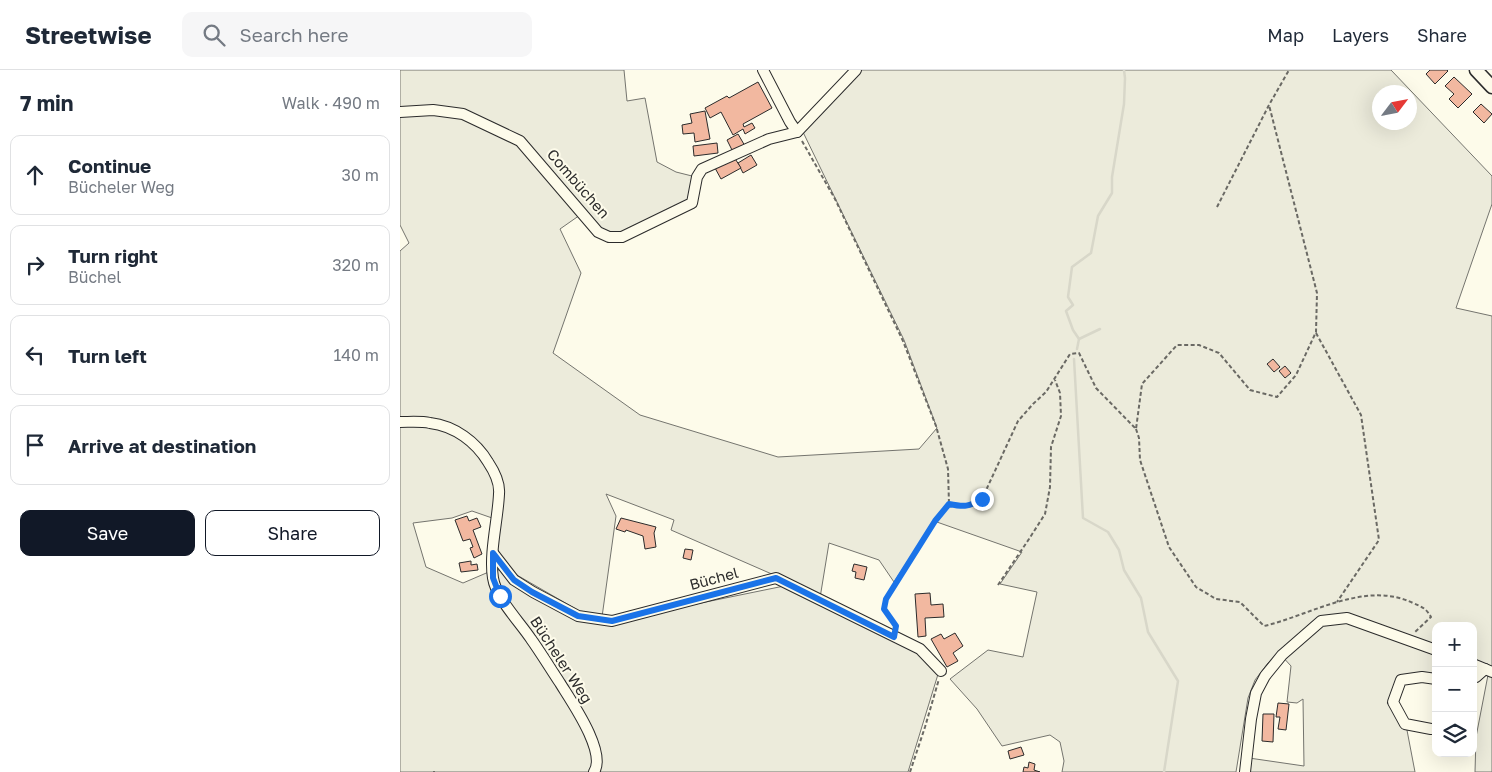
<!DOCTYPE html>
<meta charset="utf-8">
<style>
:root{--surface:#fff;--page:#f6f6f7;--text:#1f2937;--muted:#747a83;--line:#e0e1e3;--accent:#111827}
body{margin:0;font-family:"Golos Text",sans-serif;background:var(--page);color:var(--text)}
.controls{position:absolute;right:15px;bottom:15px;display:grid;overflow:hidden;border-radius:10px;box-shadow:0 5px 20px #0002}
.controls button{width:45px;height:45px;display:grid;place-items:center;padding:0;border:0;border-bottom:1px solid var(--line);background:var(--surface);color:var(--text);font:25px sans-serif}
.compass{position:absolute;left:972px;top:15px;width:45px;height:45px;border-radius:50%;background:var(--surface);box-shadow:0 5px 20px #0002;rotate:58deg}
.stop{position:absolute;width:15px;height:15px;margin:-11px;border:4px solid #1a73e8;border-radius:50%;background:#fff}
.stop.end{background:#1a73e8;border-color:#fff;box-shadow:0 1px 5px #0008}
.list{margin:0;padding:0;list-style:none}
h2{display:flex;justify-content:space-between;align-items:center;height:65px;margin:0;padding:0 20px;font-size:21px}
h2 small{font-size:16px;font-weight:400;color:var(--muted)}
.list li{display:grid;grid-template-columns:32px 1fr auto;gap:15px;align-items:center;box-sizing:border-box;height:80px;margin:0 10px 10px;padding:0 10px;border:1px solid var(--line);border-radius:10px}
.list b{display:block;font-size:19px;white-space:nowrap}
.list p{margin:0;font-size:16px;white-space:nowrap;color:var(--muted)}
.list em{font-size:16px;font-style:normal;color:var(--muted)}
.actions{display:flex;gap:10px;padding:15px 20px}
.actions a{flex:1;padding:11px 0;border:1px solid var(--accent);border-radius:10px;text-align:center;font-size:18px;color:var(--accent)}
.actions .main{background:var(--accent);color:#fff}
.icon{flex:none;width:28px;height:28px;fill:none;stroke:currentColor;stroke-width:2;stroke-linecap:round;stroke-linejoin:round}
.map{position:relative;flex:none;width:1092px;height:702px;overflow:hidden}
header{display:flex;align-items:center;gap:30px;box-sizing:border-box;height:70px;padding:0 25px;background:var(--surface);border-bottom:1px solid var(--line)}
header strong{font-size:24px}
nav{display:flex;gap:28px;margin-inline-start:auto;font-size:18px}
.search{width:350px;height:45px;background:var(--page);display:flex;align-items:center;gap:12px;box-sizing:border-box;padding:0 18px;border-radius:10px;color:var(--muted);font-size:19px}
main{display:flex}
aside{flex:1;background:var(--surface)}
.map>svg:first-child{display:block}
</style>
<header>
<strong>Streetwise</strong>
<div class="search"><svg class="icon" aria-label="search" viewBox="0 0 24 24"><circle cx="10" cy="10" r="6"/><path d="M15 15l6 6"/></svg>Search here</div>
<nav><a>Map</a><a>Layers</a><a>Share</a></nav>
</header>
<main>
<aside>
<h2>7 min<small>Walk · 490 m</small></h2>
<ul class="list">
<li><svg class="icon" aria-label="ahead" viewBox="0 0 24 24"><path d="M12 20V5M6 11l6-6 6 6"/></svg><div><b>Continue</b><p>Bücheler Weg</p></div><em>30 m</em></li>
<li><svg class="icon" aria-label="right" viewBox="0 0 24 24"><path d="M7 20v-9h11M14 6l5 5-5 5"/></svg><div><b>Turn right</b><p>Büchel</p></div><em>320 m</em></li>
<li><svg class="icon" aria-label="left" viewBox="0 0 24 24"><path d="M17 20v-9H6M10 6l-5 5 5 5"/></svg><div><b>Turn left</b></div><em>140 m</em></li>
<li><svg class="icon" aria-label="arrive" viewBox="0 0 24 24"><path d="M6 21V4h12l-3 4 3 4H6"/></svg><div><b>Arrive at destination</b></div></li>
</ul>
<div class="actions"><a class="main">Save</a><a>Share</a></div>
</aside>
<div class="map">
<svg width="1092" height="702" viewBox="0 0 1092 702">
<rect width="100%" height="100%" fill="#fdfbea"/>
<g fill="#ecebdb" stroke="#74746e" fill-rule="evenodd">
<path d="M0,0h224l3,31 18,-3 12,64 19,10 20,5 -4,25 -69,33 -24,-4 -77,-91 -58,-27 -64,-3z"/>
<path d="M461,0h530l101,106v28l-36,104 36,8v355l-19,6v-51h-37v52l-36,1 -8,24 14,22 9,47h-167l1,-14 55,8 -1,-67 -6,4 -10,-1 4,-36 -11,-12 -12,9 -13,17 -7,18 -12,74h-174l2,-11 -4,-19 -10,-7 -48,11 -25,-37 -27,-30 38,-29 35,7 14,-65 -37,-8 22,-32 -88,-31 -40,61 -15,-22 -50,-17 -9,55 -30,-16 -119,-52 3,-10 -68,-26 10,22 -14,101 -21,-5 -85,-49 5,-71 -21,-40 18,40 -3,27 -23,-8 -20,7 -39,5 13,44 37,16 28,-12 6,27 53,73 42,71v30h-192v-521l9,-8 -9,-18v-112l62,3 59,28 59,71 -20,14 21,44 -28,80 87,62 138,42 141,-8 18,-21 -33,-88 -102,-210zM979,22h30v30h-30z"/>
<path d="M95,498l86,48 31,7 35,-9 142,-29 130,66 20,20 -31,101h-312l2,-25 -97,-153z"/>
<path d="M1088,605l4,2v95h-17l1,-35z"/>
</g>
<g fill="none" stroke-linecap="round" stroke-linejoin="round">
<g stroke="#d8d7c9" stroke-width="2.5">
<path d="M679,269l21,-10"/>
<path d="M677,279l2,-10 -6,-9 -7,-19 7,-6 -5,-8 4,-30 19,-14 7,-37 14,-23v-16l12,-73 1,-26 -1,-8"/>
<path d="M674,289l9,159 25,14 11,18 5,20 17,28 7,34 30,49 -14,91"/>
</g>
</g>
<g fill="#f2b8a0" stroke="#2b2b2b">
<path d="M1030,0h17l1,1 -13,13 -9,-10z"/>
<path d="M1054,7l18,17 -14,14 -9,-9 5,-5 -9,-8z"/>
<path d="M358,12l14,26 -29,16 1,3 8,-4 3,5 -10,6 -2,-5 -10,6 -12,-23 -11,6 -5,-10 22,-12 2,2z"/>
<path d="M1081,34l11,10 -8,9 -11,-11z"/>
<path d="M305,41l5,28 -15,3 -1,-9 -11,1 -1,-9 10,-2 -2,-9z"/>
<path d="M338,64l7,12 -12,6 -6,-12z"/>
<path d="M317,73l1,10 -24,3 -1,-10z"/>
<path d="M351,85l6,10 -14,8 -5,-10z"/>
<path d="M334,87l7,11 -20,11 -6,-11z"/>
<path d="M873,289l7,8 -6,5 -7,-8z"/>
<path d="M885,296l6,7 -6,5 -6,-7z"/>
<path d="M67,446l2,5 8,-3 4,9 -8,3 9,24 -8,4 -4,-10 3,-1 -3,-8 -7,2 -8,-21z"/>
<path d="M221,448l35,9 -2,6 2,14 -11,2 -2,-13 -17,-6 -1,2 -9,-3z"/>
<path d="M285,479l8,1 -2,10 -8,-2z"/>
<path d="M71,491v4l6,-1 1,6 -17,2 -2,-9z"/>
<path d="M454,494l13,3 -3,13 -9,-2 1,-6 -4,-1z"/>
<path d="M530,523l1,12 12,-1 1,13 -19,1 1,18 -8,1 -3,-43z"/>
<path d="M555,563l8,13 -10,7 5,8 -11,6 -16,-28 10,-5 3,5z"/>
<path d="M878,633l11,1 -3,26 -8,-1 2,-12h-4z"/>
<path d="M863,644h11l-1,28 -11,-1z"/>
<path d="M621,677l3,8 -14,4 -2,-8z"/>
<path d="M629,692l6,2 -1,6 6,2h-17l1,-5 4,1z"/>
</g>
<g fill="none" stroke-linecap="round" stroke-linejoin="round">
<defs>
<g id="minor">
<path d="M363,0l27,52 7,10"/>
<path d="M0,42l33,-2 30,4 57,27 78,91 11,5h13l70,-34 5,-26 5,-8 67,-30 28,-7 59,-62"/>
<path d="M0,352c10,0 21,-1 30,1 25,3 46,19 58,39 6,9 12,22 11,32 -1,25 -10,59 -6,84 3,20 26,43 38,61 10,14 19,29 29,44 11,18 47,69 34,89"/>
<path d="M93,483l21,27 19,12 45,24 34,5 164,-43 144,71 21,22"/>
<path d="M1073,594l19,8"/>
<path d="M1073,607h3l9,-8"/>
<path d="M1031,659l-26,-5 -12,-22 8,-22 21,-3 14,2"/>
<path d="M845,702l6,-53 5,-26 9,-17 17,-21 39,-34 26,-3 89,32"/>
</g>
<path id="major" d="M1076,0l16,17"/>
</defs>
<use href="#minor" stroke="#2b2b2b" stroke-width="12"/>
<use href="#major" stroke="#2b2b2b" stroke-width="15"/>
<g stroke="#6a6964" stroke-width="2" stroke-dasharray="4 2.5" stroke-linecap="butt">
<path d="M402,71l33,58 68,142 33,85 12,43 1,35 -14,17 -49,78 -2,10 12,17"/>
<path d="M817,137l52,-102 20,-35"/>
<path d="M916,263l45,82 18,125 -42,62"/>
<path d="M736,359l3,9 1,22 29,87 27,40 20,12 24,3 24,24c47,-11 101,-46 149,-23 9,4 13,5 18,14l-16,15"/>
<path d="M549,434c15,3 20,3 33,-5l36,-78 15,-17 13,-12 24,-38 9,-1 17,35 40,41 6,-45 35,-39h22l20,8 31,37 27,7 19,-22 20,-43 1,-39 -48,-188"/>
<path d="M598,515l31,-46 16,-25 5,-27 1,-40 10,-31 -1,-23 -5,-13"/>
<path d="M34,701v1"/>
<path d="M510,702l15,-45 14,-48"/>
</g>
<use href="#minor" stroke="#fdfbea" stroke-width="10"/>
<use href="#major" stroke="#fdfbea" stroke-width="12"/>
</g>
<g fill="none" stroke-linecap="round" stroke-linejoin="round">
<path stroke="#1a73e8" stroke-width="6" d="M100,526l-7,-18v-25l21,27 18,12 46,24 34,5 164,-43 118,59 2,-11 -12,-17 2,-10 49,-78 14,-17c15,3 20,3 33,-5"/>
</g>
<g text-anchor="middle" stroke-width="4" stroke-linejoin="round" paint-order="stroke">
<g font-size="15" fill="#2b2b2b" stroke="#fdfbea">
<text transform="translate(178 114) rotate(49)" y="5">Combüchen</text>
<text transform="translate(314 509) rotate(-15)" y="5">Büchel</text>
<text transform="translate(161 590) rotate(57)" y="5">Bücheler Weg</text>
</g>
</g>
</svg>
<div class="controls">
<button>+</button>
<button>−</button>
<button><svg class="icon" aria-label="layers" viewBox="0 0 24 24"><path d="M12 4l9 5-9 5-9-5zM3 14l9 5 9-5"/></svg></button>
</div>
<svg class="compass" viewBox="-18 -18 36 36"><path d="M0-13l5 13h-10z" fill="#e53935"/><path d="M0 13l5-13h-10z" fill="#747a83"/></svg>
<div class="stop" style="left:100px;top:526px"></div>
<div class="stop end" style="left:582px;top:429px"></div>
</div>
</main>
